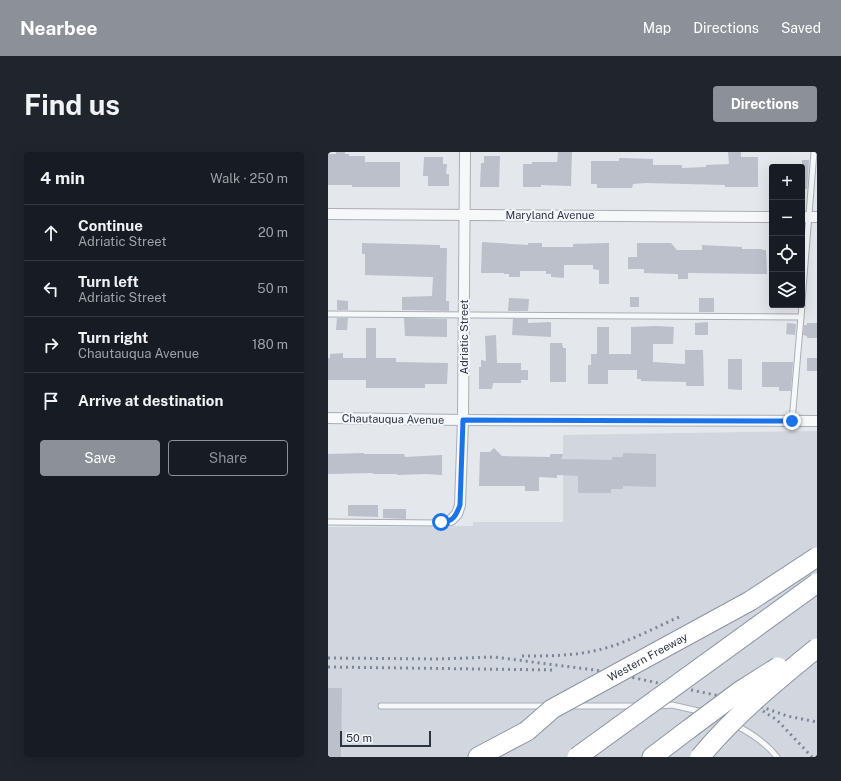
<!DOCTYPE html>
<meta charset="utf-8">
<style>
:root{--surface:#171b24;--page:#20242c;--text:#f1f3f6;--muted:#9ea1a6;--line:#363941;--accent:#8c9099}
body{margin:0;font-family:"Public Sans",sans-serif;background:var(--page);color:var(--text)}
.controls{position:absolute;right:12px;top:12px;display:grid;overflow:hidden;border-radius:4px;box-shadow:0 4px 16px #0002}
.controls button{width:36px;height:36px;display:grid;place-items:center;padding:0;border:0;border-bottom:1px solid var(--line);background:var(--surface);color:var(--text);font:20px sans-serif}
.scale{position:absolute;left:12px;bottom:10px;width:91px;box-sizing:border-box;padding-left:4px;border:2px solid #2b3445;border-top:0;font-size:11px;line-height:14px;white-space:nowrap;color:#2b3445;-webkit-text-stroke:3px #f4f6f9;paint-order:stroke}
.stop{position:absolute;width:12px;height:12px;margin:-9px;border:3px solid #1a73e8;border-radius:50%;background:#fff}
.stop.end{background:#1a73e8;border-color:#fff;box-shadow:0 1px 4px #0008}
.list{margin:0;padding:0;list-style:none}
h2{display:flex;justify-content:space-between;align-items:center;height:52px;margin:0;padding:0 16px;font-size:17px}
h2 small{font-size:13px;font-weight:400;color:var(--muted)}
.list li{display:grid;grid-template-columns:26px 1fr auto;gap:12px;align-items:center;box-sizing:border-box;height:56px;padding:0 16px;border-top:1px solid var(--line)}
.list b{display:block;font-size:15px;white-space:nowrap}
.list p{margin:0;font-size:13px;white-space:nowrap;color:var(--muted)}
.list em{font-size:13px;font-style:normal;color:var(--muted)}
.actions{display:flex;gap:8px;padding:12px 16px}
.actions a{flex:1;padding:9px 0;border:1px solid var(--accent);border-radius:4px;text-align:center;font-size:14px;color:var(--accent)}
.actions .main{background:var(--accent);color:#fff}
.icon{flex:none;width:22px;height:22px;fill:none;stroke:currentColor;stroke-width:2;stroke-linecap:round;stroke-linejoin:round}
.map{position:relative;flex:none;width:489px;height:605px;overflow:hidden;border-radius:4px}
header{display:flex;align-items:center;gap:24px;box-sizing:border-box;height:56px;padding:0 20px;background:var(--accent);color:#fff}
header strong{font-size:19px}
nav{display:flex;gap:22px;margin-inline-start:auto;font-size:14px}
.intro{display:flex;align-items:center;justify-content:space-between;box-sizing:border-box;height:96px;padding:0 24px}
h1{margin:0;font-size:28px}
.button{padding:10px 18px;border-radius:4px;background:var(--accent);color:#fff;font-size:14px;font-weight:700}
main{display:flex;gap:24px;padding:0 24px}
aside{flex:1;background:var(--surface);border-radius:4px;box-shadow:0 4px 16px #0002}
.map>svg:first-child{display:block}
</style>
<header>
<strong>Nearbee</strong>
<nav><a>Map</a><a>Directions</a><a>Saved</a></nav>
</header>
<div class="intro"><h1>Find us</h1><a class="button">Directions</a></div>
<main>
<aside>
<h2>4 min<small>Walk · 250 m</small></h2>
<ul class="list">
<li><svg class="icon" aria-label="ahead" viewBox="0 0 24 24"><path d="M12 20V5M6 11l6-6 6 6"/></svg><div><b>Continue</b><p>Adriatic Street</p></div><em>20 m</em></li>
<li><svg class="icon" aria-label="left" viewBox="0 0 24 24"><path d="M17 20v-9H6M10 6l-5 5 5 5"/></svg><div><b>Turn left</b><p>Adriatic Street</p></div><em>50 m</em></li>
<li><svg class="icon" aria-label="right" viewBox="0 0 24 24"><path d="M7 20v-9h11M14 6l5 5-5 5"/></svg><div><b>Turn right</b><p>Chautauqua Avenue</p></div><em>180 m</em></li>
<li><svg class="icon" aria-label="arrive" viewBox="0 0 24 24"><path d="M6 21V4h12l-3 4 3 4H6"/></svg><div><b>Arrive at destination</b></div></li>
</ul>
<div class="actions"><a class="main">Save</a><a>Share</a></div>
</aside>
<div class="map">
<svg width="489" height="605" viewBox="0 0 489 605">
<rect width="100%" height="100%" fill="#e4e7ec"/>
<path fill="#d2d6de" d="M489,279v326h-489v-230l145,-1v-4h90v-87z"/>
<g fill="#bbc0ca">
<path d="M8,0h9v2h4v2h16v6h35v25h-48v-2h-24v-31h8z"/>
<path d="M230,0h14l-1,34 -30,-1v2h-18v-23h9v-2h25z"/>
<path d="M400,0h13v5h17v30h-33v-2l-79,-2 -13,1 -1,4h-35v-4h-6v-23h28v-3l34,1v6h29v3l24,-1v-2l23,-1z"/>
<path d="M156,4h16l-1,31h-19l1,-24h3z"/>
<path d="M96,5h19v7h4l-1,10h3v12h-21v-10h-5z"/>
<path d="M474,8h7l-2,29h-5z"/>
<path d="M154,90l46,3v-2h14v4h31v-3l36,-1v41h-10v-14l-6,-1v-4h-29v13l-13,-1v-3h-5v-3h-26v6h-11v-3h-5v-1h-23z"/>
<path d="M34,91l78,2v3h7l-1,53h3v10l-47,-1v-13l30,-1 1,-19 -68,-2v-21h-3z"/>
<path d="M309,91h34l6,7h25v-5l40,2v2h20v1h4l1,24 -79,-1v6h-10v-5l-34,-1v-4h-16v-12h9z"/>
<rect x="302" y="145" width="9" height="10"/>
<path d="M181,146l20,1 -1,12h-20z"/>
<rect x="371" y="146" width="15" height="14"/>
<path d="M9,148l11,1v9h-11z"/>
<path d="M9,166h11l-1,12h-11z"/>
<path d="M76,166l43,1v18l-42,-1z"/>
<path d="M185,167h15v4l23,-1v15l-39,-2z"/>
<path d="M380,170v13h-13v-12z"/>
<path d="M459,171l9,1 -1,11 -9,-1z"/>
<path d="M479,171h10v15h-10v-2l-4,-1 1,-10h3z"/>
<path d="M328,174l18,1 -1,17h-20v18l32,2v-14h18l1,36h-18v-4l-45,-1v-2h-4v-9h-29v14h-20v-19h3v-11h6v-27h12v27h22v-27z"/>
<path d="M38,176h10v30h20v4l52,1 -1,21h-22v4h-59v-8h-38v-22h2v-4l13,-1v5h23z"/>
<path d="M168,183l1,28h24v7h7v10h-7v3h-28l-1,6h-13v-22h2v-7l5,1 -1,-25z"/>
<path d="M222,191h12l1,5h3v34h-16z"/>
<rect x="479" y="206" width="10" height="13"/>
<path d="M400,207h14v31l-14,-1z"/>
<path d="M434,210h31l-2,29h-12v-4h-17z"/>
<path d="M166,296l8,8 48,1v-3h13l-1,5 50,1v-3h11v-4l33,1v33l-33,-1v3h-12v4h-33v-17l-21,-1v3l-18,-1v14h-14v-5h-46l1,-34h10z"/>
<path d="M36,301v1h40l1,3 37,-2v20l-16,-1 -29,1v-1h-24v-1l-45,1v-20z"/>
<path d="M20,353h30v12l-30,-1z"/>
<path d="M55,357h23v10l-23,-1z"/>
<path d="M0,536h14l-1,69h-13z"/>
</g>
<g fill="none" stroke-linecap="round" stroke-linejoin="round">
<defs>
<g id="lane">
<path d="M474,149l12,-149"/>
<path d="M0,162l473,3"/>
<path d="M464,269l10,-116"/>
<path d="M0,370l113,1 6,-1 4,-2"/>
<path d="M53,554h167"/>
<path d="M244,554h66"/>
<path d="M330,554l14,-1 31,7"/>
<path d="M407,573c16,8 31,18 42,32"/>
</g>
<g id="street">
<path d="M0,62l444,3"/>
<path d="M474,65h15"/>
<path d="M0,266l135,2 354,1"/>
<path d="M123,368l6,-6 3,-9 3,-85 2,-268"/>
</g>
<g id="highway">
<path d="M150,605l49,-26"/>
<path d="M324,605l37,-28"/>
</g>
</defs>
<use href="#lane" stroke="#a9aeb7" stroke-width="7"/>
<use href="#street" stroke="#a9aeb7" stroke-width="12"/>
<use href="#highway" stroke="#8b94a3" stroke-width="21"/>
<use href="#lane" stroke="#f7f8fa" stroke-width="5"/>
<use href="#street" stroke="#f7f8fa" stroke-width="10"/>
<use href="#highway" stroke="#fff" stroke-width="19"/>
<g stroke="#7d8696" stroke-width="3" stroke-dasharray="2 4" stroke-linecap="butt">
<path d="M194,504c27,0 54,0 80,-7 27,-7 52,-21 77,-32"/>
<path d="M0,506l110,1 56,-2 108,14 146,31 39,14 30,6"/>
<path d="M0,515l228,3"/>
<path d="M435,559l14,9 35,37"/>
</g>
<defs>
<g id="highway-bridge">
<path d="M361,577l51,-38 38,-24"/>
<path id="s1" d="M199,579l25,-22 198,-108 67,-44"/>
<path d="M249,605l240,-174"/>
<path d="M372,605c35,-42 75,-75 117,-109"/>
</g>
</defs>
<use href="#highway-bridge" stroke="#8b94a3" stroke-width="21" stroke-linecap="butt"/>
<use href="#highway-bridge" stroke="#fff" stroke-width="19"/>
</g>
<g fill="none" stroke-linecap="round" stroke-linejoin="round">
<path stroke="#1a73e8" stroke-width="5" d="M113,370c12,0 15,-6 19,-17l3,-85 329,1"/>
</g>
<g text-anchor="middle" stroke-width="4" stroke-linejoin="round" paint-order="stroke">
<g font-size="11" fill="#2b3445" stroke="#f4f6f9">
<text x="222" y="67">Maryland Avenue</text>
<text transform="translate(136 185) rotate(-90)" y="4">Adriatic Street</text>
<text transform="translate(65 267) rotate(1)" y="4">Chautauqua Avenue</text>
<text dy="4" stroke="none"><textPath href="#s1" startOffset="142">Western Freeway</textPath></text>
</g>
</g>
</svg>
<div class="controls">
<button>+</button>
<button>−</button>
<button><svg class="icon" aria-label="locate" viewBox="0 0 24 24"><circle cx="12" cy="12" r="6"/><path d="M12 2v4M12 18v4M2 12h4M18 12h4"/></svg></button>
<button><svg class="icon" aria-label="layers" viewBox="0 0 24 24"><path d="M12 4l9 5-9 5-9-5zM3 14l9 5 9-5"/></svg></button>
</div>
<div class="scale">50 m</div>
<div class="stop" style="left:113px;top:370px"></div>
<div class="stop end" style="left:464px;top:269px"></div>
</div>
</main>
